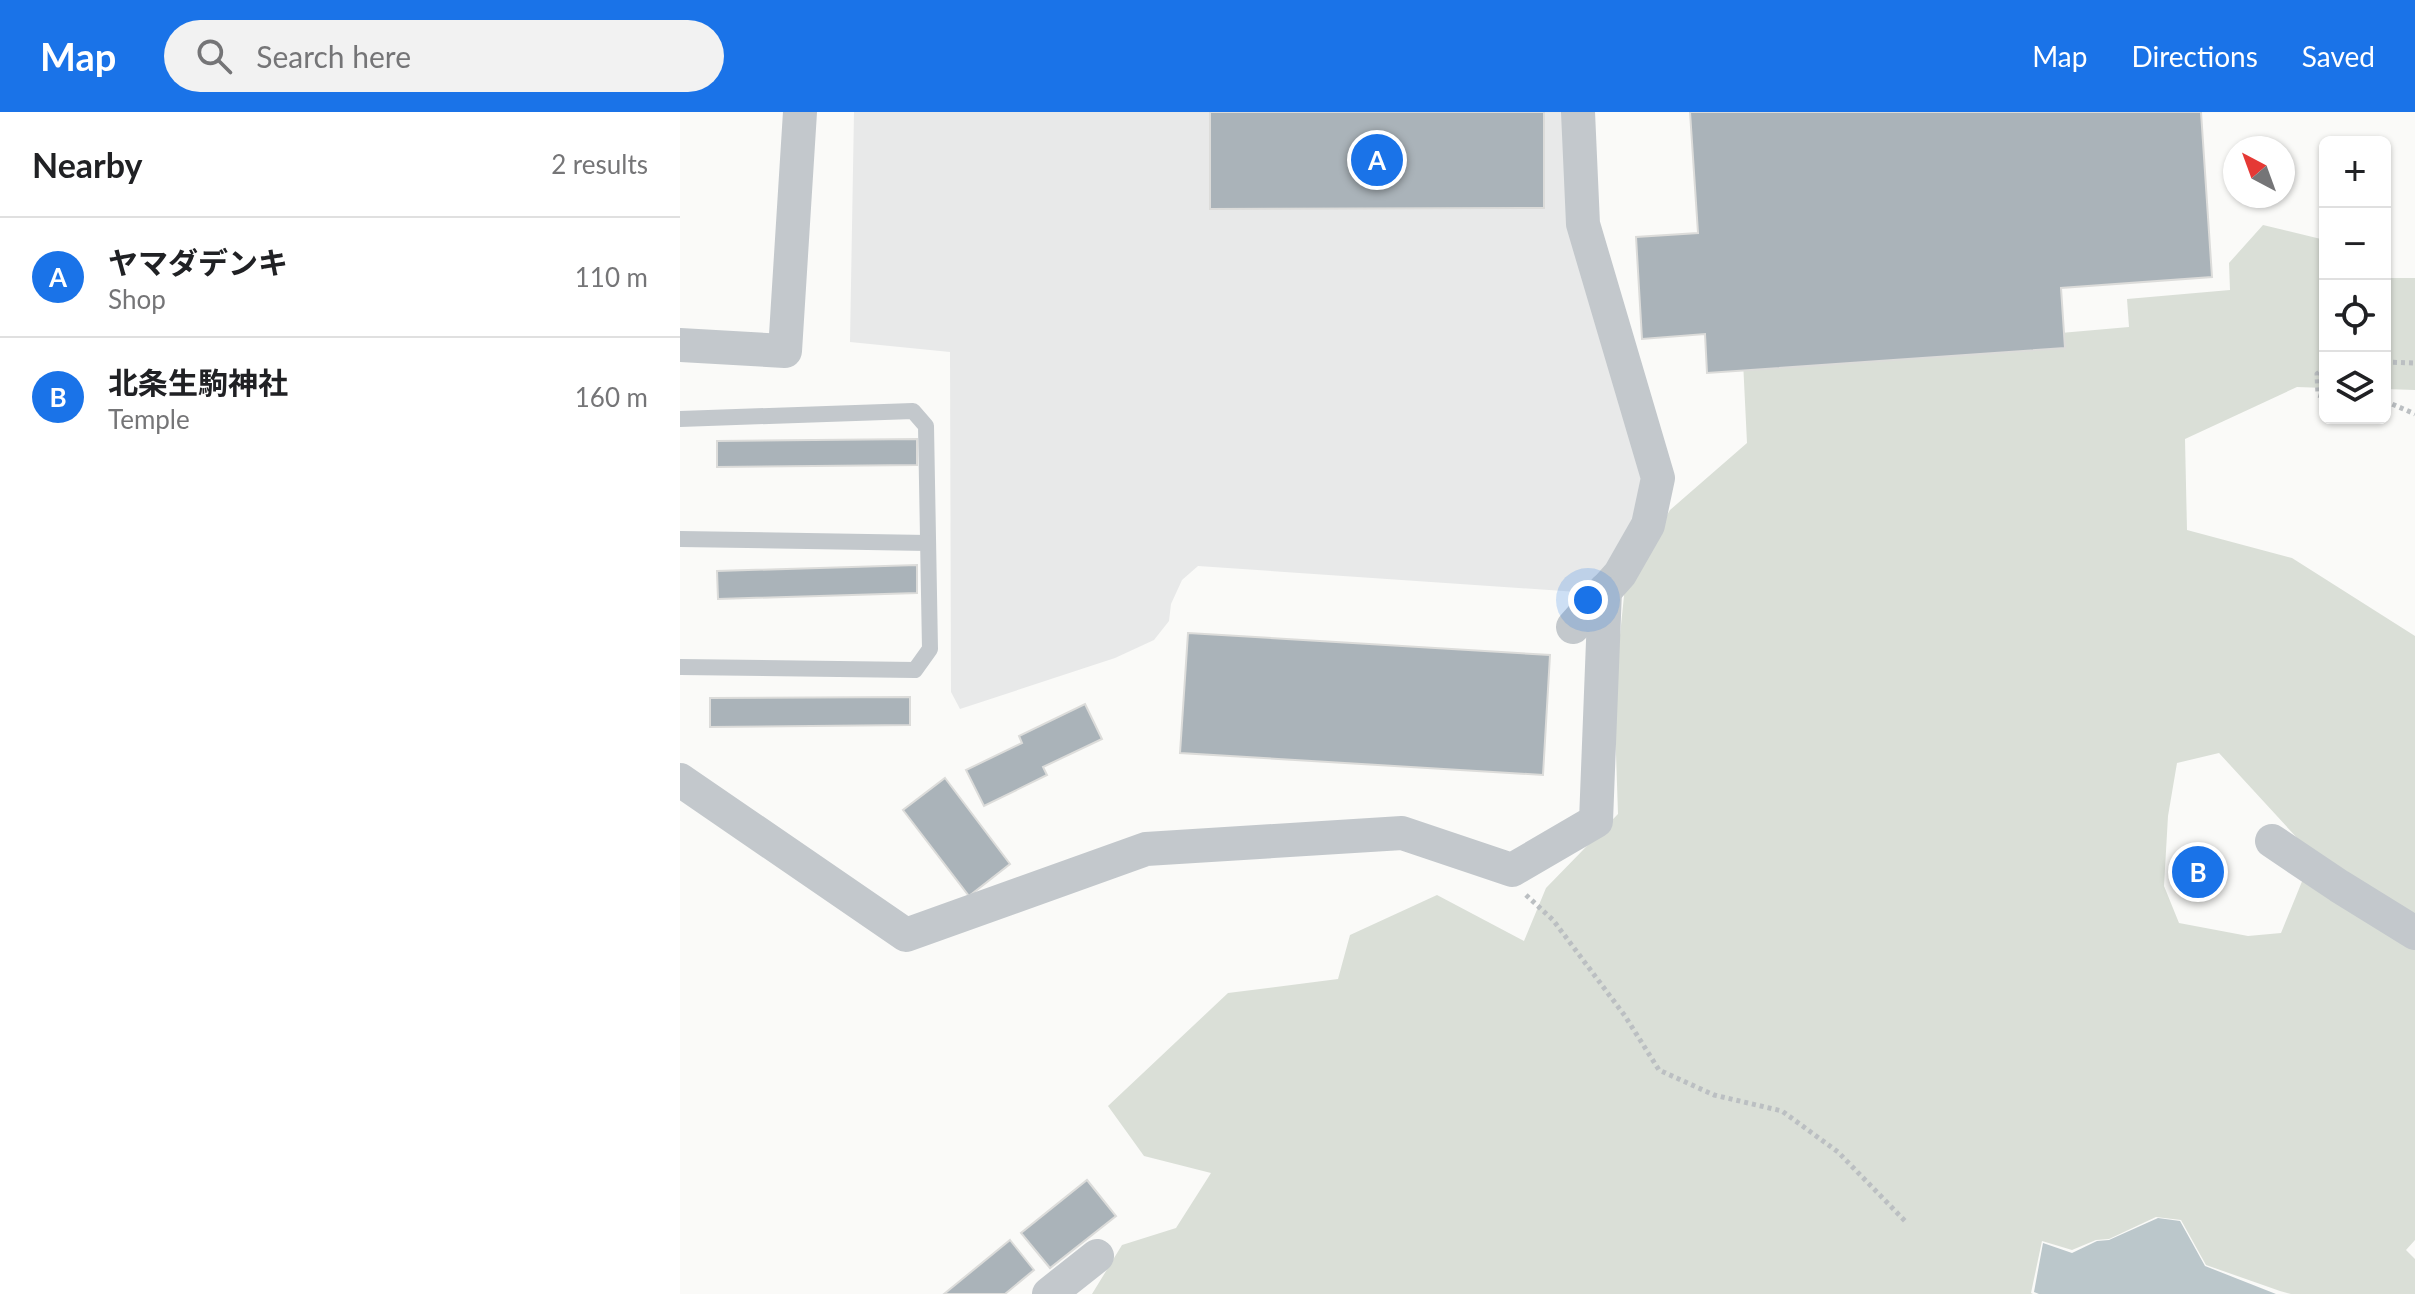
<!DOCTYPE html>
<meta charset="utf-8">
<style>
:root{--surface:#fff;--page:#f2f2f2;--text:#202124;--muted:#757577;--line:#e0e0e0;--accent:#1a73e8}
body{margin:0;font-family:Lato,"Noto Sans JP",sans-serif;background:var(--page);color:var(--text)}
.controls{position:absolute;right:24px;top:24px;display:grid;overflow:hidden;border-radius:12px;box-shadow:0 2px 6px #0004}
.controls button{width:72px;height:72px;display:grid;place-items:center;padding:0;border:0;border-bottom:2px solid var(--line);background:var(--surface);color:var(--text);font:40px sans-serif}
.compass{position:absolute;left:1543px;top:24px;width:72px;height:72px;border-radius:50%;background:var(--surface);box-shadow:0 2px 6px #0004;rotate:319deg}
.you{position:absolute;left:908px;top:488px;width:28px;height:28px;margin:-20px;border:6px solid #fff;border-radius:50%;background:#1a73e8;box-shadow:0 0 0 12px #1a73e833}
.badge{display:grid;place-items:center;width:52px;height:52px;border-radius:50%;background:var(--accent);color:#fff;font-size:26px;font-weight:700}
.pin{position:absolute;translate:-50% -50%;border:4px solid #fff;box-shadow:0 2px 8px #0006}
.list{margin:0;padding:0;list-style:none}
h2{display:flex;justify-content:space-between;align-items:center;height:104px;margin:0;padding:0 32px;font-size:34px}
h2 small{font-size:26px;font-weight:400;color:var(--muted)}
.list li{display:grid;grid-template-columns:52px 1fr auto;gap:24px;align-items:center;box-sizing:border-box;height:120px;padding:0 32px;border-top:2px solid var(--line)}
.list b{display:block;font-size:30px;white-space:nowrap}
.list p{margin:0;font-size:26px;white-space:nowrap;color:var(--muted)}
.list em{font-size:26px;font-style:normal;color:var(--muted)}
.icon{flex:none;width:44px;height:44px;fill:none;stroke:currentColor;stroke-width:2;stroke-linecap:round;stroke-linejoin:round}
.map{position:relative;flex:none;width:1735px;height:1182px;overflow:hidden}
header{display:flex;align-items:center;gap:48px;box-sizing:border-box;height:112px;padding:0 40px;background:var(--accent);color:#fff}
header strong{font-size:38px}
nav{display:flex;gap:44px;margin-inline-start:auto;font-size:28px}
.search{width:560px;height:72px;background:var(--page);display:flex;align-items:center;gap:20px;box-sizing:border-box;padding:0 28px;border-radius:44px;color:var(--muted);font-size:30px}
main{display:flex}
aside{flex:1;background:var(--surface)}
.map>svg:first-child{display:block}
</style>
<header>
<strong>Map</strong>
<div class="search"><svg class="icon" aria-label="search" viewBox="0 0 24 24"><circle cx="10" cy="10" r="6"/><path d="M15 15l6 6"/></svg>Search here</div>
<nav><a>Map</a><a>Directions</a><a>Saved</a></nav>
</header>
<main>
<aside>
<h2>Nearby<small>2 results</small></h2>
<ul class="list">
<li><span class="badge">A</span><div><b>ヤマダデンキ</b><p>Shop</p></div><em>110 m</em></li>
<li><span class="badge">B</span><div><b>北条生駒神社</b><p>Temple</p></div><em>160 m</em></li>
</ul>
</aside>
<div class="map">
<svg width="1735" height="1182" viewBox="0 0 1735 1182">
<rect width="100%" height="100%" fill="#fafaf8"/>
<path fill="#e8e9e9" d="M174,0h714l78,368 -7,39 -47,74 -394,-27 -16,14 -11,24 -2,17 -15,19 -39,18 -155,51 -9,-17 -1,-340 -100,-10z"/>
<g fill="#dadfd7">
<path d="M1583,113l62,15v148l-28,-1 -112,52 2,91 105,28 123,78v283l-105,-67 -91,-99 -42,10 -9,53 -4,70 15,37 69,13 33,-3 22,-54 112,68v293l-9,10 9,9v35h-124l-11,-3 -74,-26 -25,-45 -25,-3 -47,22 -13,1 -24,10 -30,-9 -11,52 2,1h-941l30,-49 54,-17 35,-55 -67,-17 -36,-50 120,-113 110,-14 12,-44 87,-40 87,46 22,-53 72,-74 -4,-120 11,-108 45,-76 77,-67 -4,-82 386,-34 -2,-28 103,-9 -1,-27z"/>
<path d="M1705,166h30v112l-30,-1z"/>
</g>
<path fill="#bbc7cb" d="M1478,1106l22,3 25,45 71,28h-237l-5,-2 9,-49 29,10 25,-12 12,-1z"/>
<g fill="#aab3b9" stroke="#dcdcda" stroke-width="2">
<path d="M530,0h334v96l-334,1z"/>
<path d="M1010,0h511l11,165 -151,11 4,60 -358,25 -2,-39 -63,5 -6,-102 62,-4z"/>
<path d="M237,327v26l-200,2v-26z"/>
<path d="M237,453v28l-199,6 -1,-28z"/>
<path d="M508,521l362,22 -7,120 -363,-22z"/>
<path d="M230,585v28l-200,2v-29z"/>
<path d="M405,592l17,35 -59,28 4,8 -63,31 -18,-36 56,-27 -3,-7z"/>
<path d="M265,666l65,86 -41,32 -66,-86z"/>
<path d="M407,1068l29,36 -66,52 -29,-35z"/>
<path d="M330,1128l24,30 -29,24h-61z"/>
</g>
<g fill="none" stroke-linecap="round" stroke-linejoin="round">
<g stroke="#bbbfc2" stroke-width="5" stroke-dasharray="4 4" stroke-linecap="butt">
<path d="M1705,250l30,1"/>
<path d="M1645,255l-8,7 1,21 7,2"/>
<path d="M1705,289l30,13"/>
<path d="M846,783l27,25 72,96 34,54 55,25 68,16 56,41 69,71"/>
</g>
<g stroke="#c3c8cc" stroke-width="16">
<path d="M0,307l233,-8 13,15 4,223 -15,21 -235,-3"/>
<path d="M0,427l248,4"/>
</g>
<g stroke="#c3c8cc" stroke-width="34">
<path d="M0,233l105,6 15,-239"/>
<path d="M893,515l47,-53 28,-49 10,-47 -75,-254 -5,-112"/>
<path d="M0,668l226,155 240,-86 256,-16 110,37 84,-49 9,-231"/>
<path d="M1592,729l67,45 76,47"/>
<path d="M369,1182l48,-38"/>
</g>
</g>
</svg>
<div class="controls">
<button>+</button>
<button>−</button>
<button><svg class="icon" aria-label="locate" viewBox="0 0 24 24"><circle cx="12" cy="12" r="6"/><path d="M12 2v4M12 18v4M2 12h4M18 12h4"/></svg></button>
<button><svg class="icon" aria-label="layers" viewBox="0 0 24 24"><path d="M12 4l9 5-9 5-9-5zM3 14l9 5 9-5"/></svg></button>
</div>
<svg class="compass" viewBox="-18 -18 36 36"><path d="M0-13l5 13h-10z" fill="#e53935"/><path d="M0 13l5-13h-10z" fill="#757577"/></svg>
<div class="you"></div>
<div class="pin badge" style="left:697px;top:48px">A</div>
<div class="pin badge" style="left:1518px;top:760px">B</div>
</div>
</main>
